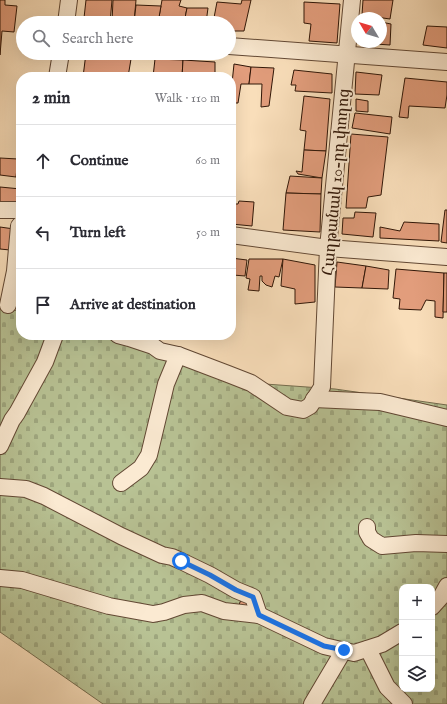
<!DOCTYPE html>
<meta charset="utf-8">
<style>
:root{--surface:#fff;--page:#f7f7f7;--text:#2b2b33;--muted:#7c7c81;--line:#e1e1e2}
body{margin:0;font-family:"IM FELL English","Noto Serif Armenian",serif;background:var(--page);color:var(--text)}
.controls{position:absolute;right:12px;bottom:12px;display:grid;overflow:hidden;border-radius:8px;box-shadow:0 4px 16px #0002}
.controls button{width:36px;height:36px;display:grid;place-items:center;padding:0;border:0;border-bottom:1px solid var(--line);background:var(--surface);color:var(--text);font:20px sans-serif}
.compass{position:absolute;left:351px;top:12px;width:36px;height:36px;border-radius:50%;background:var(--surface);box-shadow:0 4px 16px #0002;rotate:308deg}
.stop{position:absolute;width:12px;height:12px;margin:-9px;border:3px solid #1a73e8;border-radius:50%;background:#fff}
.stop.end{background:#1a73e8;border-color:#fff;box-shadow:0 1px 4px #0008}
.list{margin:0;padding:0;list-style:none}
h2{display:flex;justify-content:space-between;align-items:center;height:52px;margin:0;padding:0 16px;font-size:17px}
h2 small{font-size:13px;font-weight:400;color:var(--muted)}
.list li{display:grid;grid-template-columns:26px 1fr auto;gap:12px;align-items:center;box-sizing:border-box;height:72px;padding:0 16px;border-top:1px solid var(--line)}
.list b{display:block;font-size:15px;white-space:nowrap}
.list em{font-size:13px;font-style:normal;color:var(--muted)}
.icon{flex:none;width:22px;height:22px;fill:none;stroke:currentColor;stroke-width:2;stroke-linecap:round;stroke-linejoin:round}
.map{position:relative;flex:none;width:447px;height:704px;overflow:hidden}
.search{position:absolute;background:var(--surface);box-shadow:0 4px 16px #0002;left:16px;top:16px;width:220px;height:44px;display:flex;align-items:center;gap:10px;box-sizing:border-box;padding:0 14px;border-radius:22px;color:var(--muted);font-size:15px}
.panel{position:absolute;background:var(--surface);box-shadow:0 4px 16px #0002;left:16px;top:72px;width:220px;height:268px;border-radius:16px}
.map>svg:first-child{display:block}
</style>
<div class="map">
<svg width="447" height="704" viewBox="0 0 447 704">
<defs>
<pattern id="cemetery-stones" width="16" height="16" patternUnits="userSpaceOnUse"><rect width="16" height="16" fill="#b8c294"/><path d="M2 7V4a2 2 0 0 1 4 0v3zM10 15v-3a2 2 0 0 1 4 0v3z" fill="#9ea67e"/></pattern>
</defs>
<rect width="100%" height="100%" fill="#f9deba"/>
<filter id="stains"><feTurbulence type="fractalNoise" baseFrequency=".005" numOctaves="4"/><feColorMatrix values="0 0 0 0 .2 0 0 0 0 .09 0 0 0 0 .02 0 0 0 .5 -.17"/></filter>
<radialGradient id="worn" r=".72"><stop offset=".6" stop-color="#630" stop-opacity="0"/><stop offset="1" stop-color="#630" stop-opacity=".3"/></radialGradient>
<path fill="url(#cemetery-stones)" stroke="#746c4e" fill-rule="evenodd" d="M0,307l7,1 14,4v23h74l156,48 84,6 112,16v299h-344l-103,-72zM402,587h30v102h-30z"/>
<g fill="#e29d7c" stroke="#301607">
<path d="M0,0h5v5l12,1 -3,26 -12,-1 -2,24z"/>
<path d="M86,0h26l-2,23h-9l-1,-3 -16,-2z"/>
<path d="M113,0h23l-2,23 -22,-1z"/>
<path d="M162,0h19l-2,6 8,2 -3,15h-26z"/>
<path d="M242,0h9l-7,31h-15v-8h-16l4,-21 24,2z"/>
<path d="M363,0h30l-3,19 -28,-4z"/>
<path d="M304,2l36,2 -3,39 -28,-2 2,-17 -7,-1z"/>
<path d="M136,5l25,1 -3,17h-24z"/>
<path d="M187,8h21l-2,15h-22z"/>
<path d="M381,22l10,2 -1,21 -29,-2v-1h20z"/>
<path d="M427,26l20,1v21l-24,-3z"/>
<path d="M86,53l20,1 1,-1h25l-4,24h-45z"/>
<path d="M155,59l28,1 -1,17h-29z"/>
<path d="M183,60l32,2v15h-33z"/>
<path d="M234,64l17,3 -2,17h-8l-3,19h-7v-10z"/>
<path d="M251,67l23,1 -5,38 -8,1 1,-23h-13z"/>
<path d="M294,70l38,4v19l-37,-2 1,-6h-5z"/>
<path d="M356,72l26,3 -3,20 -24,-1z"/>
<path d="M405,78l42,4v13l-2,13 -36,-2 -1,12 -9,-1z"/>
<path d="M304,96l26,3 -4,52 -22,-1 2,-19 -6,-1z"/>
<path d="M356,99l12,2v11l-12,-1z"/>
<path d="M355,113l37,4 -2,17 -38,-6z"/>
<path d="M351,134l37,3 -7,58 -13,2 -2,11h-20z"/>
<path d="M304,150l22,1 -4,27 -24,-4 -2,-3 6,1z"/>
<path d="M0,158l18,1 -2,18 -16,-2z"/>
<path d="M290,176l32,2 -1,16 -35,-1z"/>
<path d="M0,187l21,2 -1,16 -20,-2z"/>
<path d="M286,193l35,1 -1,38 -37,-2z"/>
<path d="M239,201l15,1 -2,24 -21,-2v-20h7z"/>
<path d="M445,210h2v33l-6,-1z"/>
<path d="M355,212l21,1 -3,24 -31,-3 1,-16h11z"/>
<path d="M404,222l35,2v17l-59,-3v-11l20,4z"/>
<path d="M0,227l14,2 -4,21 -10,-1z"/>
<path d="M231,258l16,2 -2,16 -12,-1v13h-2z"/>
<path d="M249,259h34l-4,18 -4,-1 -3,11 -6,-2 -4,-4v-5h-2l-1,15 -11,-1 2,-11 -4,-1z"/>
<path d="M283,259l32,6v37l-20,2v-15l-14,-3z"/>
<path d="M337,262l29,4 -4,22 -27,-1z"/>
<path d="M366,266l23,4 -1,19 -26,-1z"/>
<path d="M396,269l48,4 -1,45 -8,-1v-16l-9,-1 -5,10 -22,-1 1,-10 -7,-1z"/>
<path d="M444,273h3v39h-4z"/>
<path d="M241,600l9,1 -4,9 -9,-1z"/>
</g>
<g fill="none" stroke-linecap="round" stroke-linejoin="round">
<defs>
<g id="minor">
<path d="M66,23l3,-23"/>
<path d="M229,46l218,16"/>
<path d="M57,77l4,-24"/>
<path d="M0,210h21"/>
<path d="M231,235l97,13 119,9"/>
<path d="M8,305l7,-34 4,-45 2,-2"/>
<path d="M118,335l11,3 24,8 7,5 18,4 50,19 23,9 36,24 16,3 7,-4 12,-19 6,-139 24,-248"/>
<path d="M314,399l66,3 67,16"/>
<path d="M0,446l12,-26 5,-7 28,-51 10,-27"/>
<path d="M121,483l20,-15 8,-13 17,-71 12,-29"/>
<path d="M0,487l26,2 18,7 77,40 41,19 10,2 9,4 29,14 26,15 17,7 6,18"/>
<path d="M367,527v5l4,7 11,7 34,-3 31,1"/>
<path d="M0,578l22,2 87,26 44,8 11,-2 20,-7 18,-2 22,8 35,4 65,31 30,7 28,-9 20,-12"/>
<path d="M432,607l9,-10 6,-11"/>
<path d="M368,649l19,38 17,17"/>
<path d="M312,704l32,-54"/>
</g>
</defs>
<use href="#minor" stroke="#624834" stroke-width="18"/>
<use href="#minor" stroke="#fbead2" stroke-width="16"/>
</g>
<g fill="none" stroke-linecap="round" stroke-linejoin="round">
<path stroke="#1a73e8" stroke-width="5" d="M181,561l29,14 26,15 17,7 6,18 65,31 20,4"/>
</g>
<g text-anchor="middle" stroke-width="4" stroke-linejoin="round" paint-order="stroke">
<g font-size="16" fill="#301607" stroke="#fbead2">
<text transform="translate(335 182) rotate(-85)" y="6">Հաղթանակ 10-րդ փողոց</text>
</g>
</g>
<rect width="100%" height="100%" filter="url(#stains)"/>
<rect width="100%" height="100%" fill="url(#worn)"/>
</svg>
<div class="controls">
<button>+</button>
<button>−</button>
<button><svg class="icon" aria-label="layers" viewBox="0 0 24 24"><path d="M12 4l9 5-9 5-9-5zM3 14l9 5 9-5"/></svg></button>
</div>
<svg class="compass" viewBox="-18 -18 36 36"><path d="M0-13l5 13h-10z" fill="#e53935"/><path d="M0 13l5-13h-10z" fill="#7c7c81"/></svg>
<div class="stop" style="left:181px;top:561px"></div>
<div class="stop end" style="left:344px;top:650px"></div>
<div class="search"><svg class="icon" aria-label="search" viewBox="0 0 24 24"><circle cx="10" cy="10" r="6"/><path d="M15 15l6 6"/></svg>Search here</div>
<section class="panel">
<h2>2 min<small>Walk · 110 m</small></h2>
<ul class="list">
<li><svg class="icon" aria-label="ahead" viewBox="0 0 24 24"><path d="M12 20V5M6 11l6-6 6 6"/></svg><div><b>Continue</b></div><em>60 m</em></li>
<li><svg class="icon" aria-label="left" viewBox="0 0 24 24"><path d="M17 20v-9H6M10 6l-5 5 5 5"/></svg><div><b>Turn left</b></div><em>50 m</em></li>
<li><svg class="icon" aria-label="arrive" viewBox="0 0 24 24"><path d="M6 21V4h12l-3 4 3 4H6"/></svg><div><b>Arrive at destination</b></div></li>
</ul>
</section>
</div>
